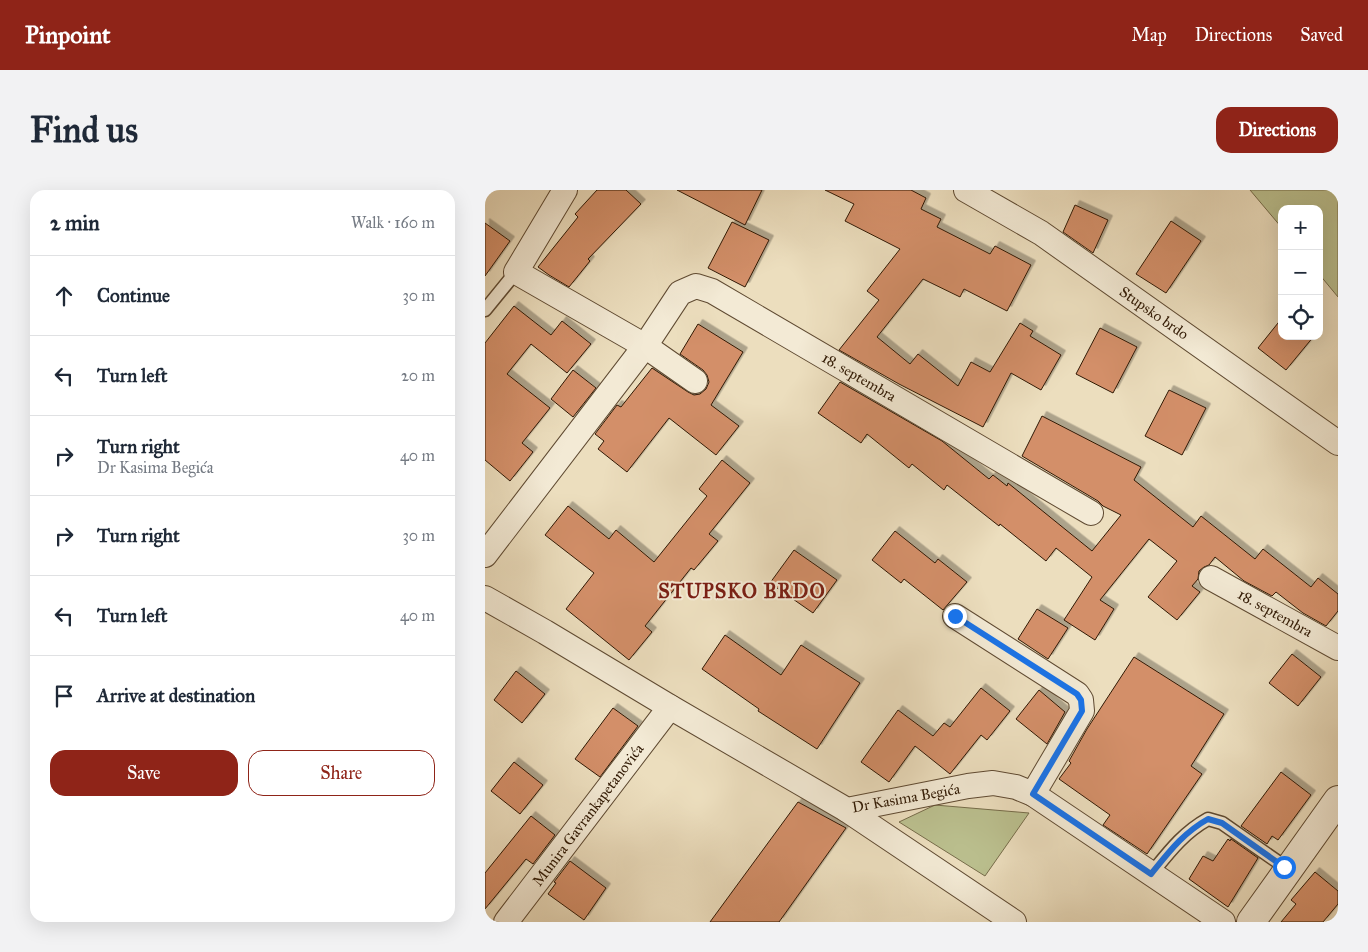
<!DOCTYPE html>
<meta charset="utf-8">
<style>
:root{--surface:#fff;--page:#f2f2f3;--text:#1f2937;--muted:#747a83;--line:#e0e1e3;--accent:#8f2418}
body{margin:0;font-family:"IM FELL Great Primer",serif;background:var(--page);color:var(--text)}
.controls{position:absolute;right:15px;top:15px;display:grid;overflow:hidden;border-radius:10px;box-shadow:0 5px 20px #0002}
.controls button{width:45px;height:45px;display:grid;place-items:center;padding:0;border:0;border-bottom:1px solid var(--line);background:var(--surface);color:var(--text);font:25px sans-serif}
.stop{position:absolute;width:15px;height:15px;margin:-11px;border:4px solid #1a73e8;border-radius:50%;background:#fff}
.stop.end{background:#1a73e8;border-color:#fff;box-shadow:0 1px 5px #0008}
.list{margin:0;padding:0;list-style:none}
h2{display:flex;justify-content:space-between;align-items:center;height:65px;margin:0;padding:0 20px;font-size:21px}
h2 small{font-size:16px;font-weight:400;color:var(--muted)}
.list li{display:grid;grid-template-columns:32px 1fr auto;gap:15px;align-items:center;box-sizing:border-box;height:80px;padding:0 20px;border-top:1px solid var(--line)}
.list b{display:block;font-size:19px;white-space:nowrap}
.list p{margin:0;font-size:16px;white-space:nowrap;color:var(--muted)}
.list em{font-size:16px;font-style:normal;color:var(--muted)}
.actions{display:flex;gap:10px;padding:15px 20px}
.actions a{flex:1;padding:11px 0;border:1px solid var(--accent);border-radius:15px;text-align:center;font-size:18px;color:var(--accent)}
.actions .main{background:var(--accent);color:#fff}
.icon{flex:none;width:28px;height:28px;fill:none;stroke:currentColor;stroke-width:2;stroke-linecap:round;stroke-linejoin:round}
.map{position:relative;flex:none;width:853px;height:732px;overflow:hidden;border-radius:15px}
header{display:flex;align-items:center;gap:30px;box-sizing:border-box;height:70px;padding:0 25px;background:var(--accent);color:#fff}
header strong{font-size:24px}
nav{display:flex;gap:28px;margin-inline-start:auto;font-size:18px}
.intro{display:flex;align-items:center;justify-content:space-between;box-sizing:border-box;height:120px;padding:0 30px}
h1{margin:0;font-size:35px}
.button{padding:12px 22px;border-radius:15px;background:var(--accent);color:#fff;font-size:18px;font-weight:700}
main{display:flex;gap:30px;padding:0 30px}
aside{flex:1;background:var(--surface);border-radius:15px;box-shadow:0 5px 20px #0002}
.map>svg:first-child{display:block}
</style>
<header>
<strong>Pinpoint</strong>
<nav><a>Map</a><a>Directions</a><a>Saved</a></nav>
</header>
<div class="intro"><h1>Find us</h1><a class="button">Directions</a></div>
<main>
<aside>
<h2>2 min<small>Walk · 160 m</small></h2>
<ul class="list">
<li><svg class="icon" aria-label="ahead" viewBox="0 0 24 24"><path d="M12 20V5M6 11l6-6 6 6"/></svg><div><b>Continue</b></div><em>30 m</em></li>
<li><svg class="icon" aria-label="left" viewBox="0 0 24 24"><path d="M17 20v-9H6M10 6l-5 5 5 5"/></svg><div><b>Turn left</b></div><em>20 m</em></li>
<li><svg class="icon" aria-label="right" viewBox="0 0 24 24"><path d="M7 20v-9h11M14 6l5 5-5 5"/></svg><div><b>Turn right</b><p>Dr Kasima Begića</p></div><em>40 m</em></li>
<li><svg class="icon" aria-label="right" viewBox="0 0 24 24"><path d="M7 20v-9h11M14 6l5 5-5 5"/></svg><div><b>Turn right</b></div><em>30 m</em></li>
<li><svg class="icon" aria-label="left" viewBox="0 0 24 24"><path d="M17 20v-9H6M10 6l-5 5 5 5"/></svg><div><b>Turn left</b></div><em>40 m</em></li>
<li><svg class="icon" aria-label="arrive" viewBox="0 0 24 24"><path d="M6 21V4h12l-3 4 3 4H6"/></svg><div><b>Arrive at destination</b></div></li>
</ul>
<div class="actions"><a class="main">Save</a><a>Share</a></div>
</aside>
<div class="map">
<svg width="853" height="732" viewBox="0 0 853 732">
<defs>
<filter id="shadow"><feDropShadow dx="4.5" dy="-4.5" stdDeviation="0" flood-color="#0004"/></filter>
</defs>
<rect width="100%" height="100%" fill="#ecdebe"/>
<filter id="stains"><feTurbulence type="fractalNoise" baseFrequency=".004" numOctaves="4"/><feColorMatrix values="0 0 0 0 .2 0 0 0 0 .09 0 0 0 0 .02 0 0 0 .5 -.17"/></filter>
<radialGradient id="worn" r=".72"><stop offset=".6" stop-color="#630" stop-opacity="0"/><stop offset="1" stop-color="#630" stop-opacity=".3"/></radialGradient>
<g fill="#bbc08f" stroke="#766c4a">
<path d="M765,0h88v107l-19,-23v-65h-37v19z"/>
<path d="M450,615l94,8 -44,63 -86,-54z"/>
</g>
<g fill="#d38f69" stroke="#301904" filter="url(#shadow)">
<path d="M112,0h29l15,14 -53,55 2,2 -21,26 -20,-12 -11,-8 40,-50 -3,-3z"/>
<path d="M192,0h85l-17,35z"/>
<path d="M340,0h86l15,8 -5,11 20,10 -4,8 53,27 5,-8 36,19 -24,46 -43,-22 -4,8 -37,-18 -46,58 33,27 8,-10 40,32 13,-24 19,10 30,-49 13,8 -3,5 31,19 -20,35 -30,-17 -28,54 -84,-43 -60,-34 40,-50 -12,-9 33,-42 -55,-28 9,-17z"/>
<path d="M590,15l33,15 -15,33 -30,-21z"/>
<path d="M686,31l30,20 -35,52 -30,-19z"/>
<path d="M247,32l37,18 -24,47 -37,-19z"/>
<path d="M0,33l25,18 -25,35z"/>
<path d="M29,116l37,29 11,-14 29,23 -24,29 -36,-29 -24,30 43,34 -28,35 11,9 -23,29 -25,-21v-117z"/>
<path d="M797,128v18h32l-28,34 -28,-22z"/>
<path d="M213,134l45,28 -32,53 28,21 -23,29 -47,-37 -42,54 -29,-23 6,-8 -9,-7 22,-29 4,2 31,-39 36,24 6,3 6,-1 6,-5 3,-7 -2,-7 -4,-5 -23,-16z"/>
<path d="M615,138l37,19 -24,46 -37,-19z"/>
<path d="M88,180l23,18 -23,29 -22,-18z"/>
<path d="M355,192l102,59 47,38 4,-4 14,11 1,-3 84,68 29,-36 -18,-9 -5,-5 -76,-45 20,-40 99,51 -7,13 59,47 8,-11 54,43 8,-10 48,38 7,-9 20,16v17l-12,15 -23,-13 -27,-21 -4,4 -28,-15 -29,-24 -6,8 -5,2 -5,4 -1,8 -6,7 8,6 -23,28 -29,-23 29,-36 -28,-22 -49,61 14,9 -19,31 -31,-20 28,-43 -36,-29 -10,13 -46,-37 -1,2 -52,-41 -3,5 -32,-26 -3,4 -42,-34 -6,9 -43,-30z"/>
<path d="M684,200l37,18 -24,47 -37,-19z"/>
<path d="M237,270l28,23 -41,51 9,7 -24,29 -3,-2 -46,58 7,6 -23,28 -63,-51 28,-36 -49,-38 23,-29 41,33 7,-9 38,32 53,-66 -8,-7z"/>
<path d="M410,341l40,32 3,-4 29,23 -24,28 -39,-31 -3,4 -29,-23z"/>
<path d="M309,360l43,30 -24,33 -43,-30z"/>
<path d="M552,419l31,19 -20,31 -30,-20z"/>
<path d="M240,445l56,40 20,-30 59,38 -43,66 -59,-38 1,-2 -57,-40z"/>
<path d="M807,464l29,23 -23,29 -29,-23z"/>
<path d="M649,467l90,57 -33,52 11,8 -55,80 -44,-29 7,-10 -51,-36 12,-16 -2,-2 18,-32z"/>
<path d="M31,481l29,23 -23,29 -28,-23z"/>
<path d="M496,498l29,23 -23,29 -6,-5 -31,39 -35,-28 -26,36 -28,-20 37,-52 35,26 11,-13 6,4z"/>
<path d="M554,500l26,22 -18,32 -31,-25z"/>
<path d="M128,518l25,18 -38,51 -25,-18z"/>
<path d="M29,572l29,23 -23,29 -29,-23z"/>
<path d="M796,582l30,23 -33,45 -6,-4 -5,8 -26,-18z"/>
<path d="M313,612l48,26 -67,94h-69z"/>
<path d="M46,626l24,19 -22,29 -7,-5 -41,50v-36z"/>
<path d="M743,649l2,2 1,-2 27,19 -30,49 -39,-28 14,-23 10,5z"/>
<path d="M85,671l36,27 -22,32 -36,-26 8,-11 -2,-1z"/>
<path d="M830,682l23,19v13l-15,18h-42l15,-18 -5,-4z"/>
</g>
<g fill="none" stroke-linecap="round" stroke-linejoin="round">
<defs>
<g id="service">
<path d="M0,120l31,-38"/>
<path d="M666,684c18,-22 32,-41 57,-55l14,4 66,46"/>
</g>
<g id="minor">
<path d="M80,0l-49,82 129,74 50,35"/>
<path d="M481,0l75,43 297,210"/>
<path d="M0,365l160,-209 35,-53 16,-7 16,5 379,222"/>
<path d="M726,388l127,70"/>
<path d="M0,408l60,34 125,75 177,103 121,-24 25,-3 23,4 17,7 190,128"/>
<path d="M470,426l122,78 4,6 1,11 -49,83"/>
<path d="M362,620l167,112"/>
<path d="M21,732l164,-215"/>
</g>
<path id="tertiary" d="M766,732l87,-122"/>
</defs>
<use href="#service" stroke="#5f4a32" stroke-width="15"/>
<use href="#minor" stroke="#5f4a32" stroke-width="26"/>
<use href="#tertiary" stroke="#5f4a32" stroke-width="30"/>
<use href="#service" stroke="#f3ead5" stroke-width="12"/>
<use href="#minor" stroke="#f3ead5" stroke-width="24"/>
<use href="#tertiary" stroke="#f3ead5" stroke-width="28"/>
</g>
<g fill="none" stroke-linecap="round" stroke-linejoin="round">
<path stroke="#1a73e8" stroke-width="6" d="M470,426l122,78 4,6 1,11 -49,83 118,80c18,-22 32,-41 57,-55l14,4 62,44"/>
</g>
<g text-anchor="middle" stroke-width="4" stroke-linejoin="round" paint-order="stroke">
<g font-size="15" fill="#301904" stroke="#f3ead5">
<text transform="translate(669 123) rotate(35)" y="5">Stupsko brdo</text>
<text transform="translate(374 187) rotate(30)" y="5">18. septembra</text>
<text transform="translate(790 423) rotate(29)" y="5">18. septembra</text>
<text transform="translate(421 608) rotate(-10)" y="5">Dr Kasima Begića</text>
<text transform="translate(103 625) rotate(-53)" y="5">Munira Gavrankapetanovića</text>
</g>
<g font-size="20" font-weight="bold" letter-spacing="1" fill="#7a1f14" stroke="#f3ead5">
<text x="257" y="408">STUPSKO BRDO</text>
</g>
</g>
<rect width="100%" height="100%" filter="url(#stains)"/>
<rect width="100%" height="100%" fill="url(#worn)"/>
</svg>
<div class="controls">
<button>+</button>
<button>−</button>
<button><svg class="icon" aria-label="locate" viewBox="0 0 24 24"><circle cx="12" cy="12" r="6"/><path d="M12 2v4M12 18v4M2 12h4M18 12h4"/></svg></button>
</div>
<div class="stop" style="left:799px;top:677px"></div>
<div class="stop end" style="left:470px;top:426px"></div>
</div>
</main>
